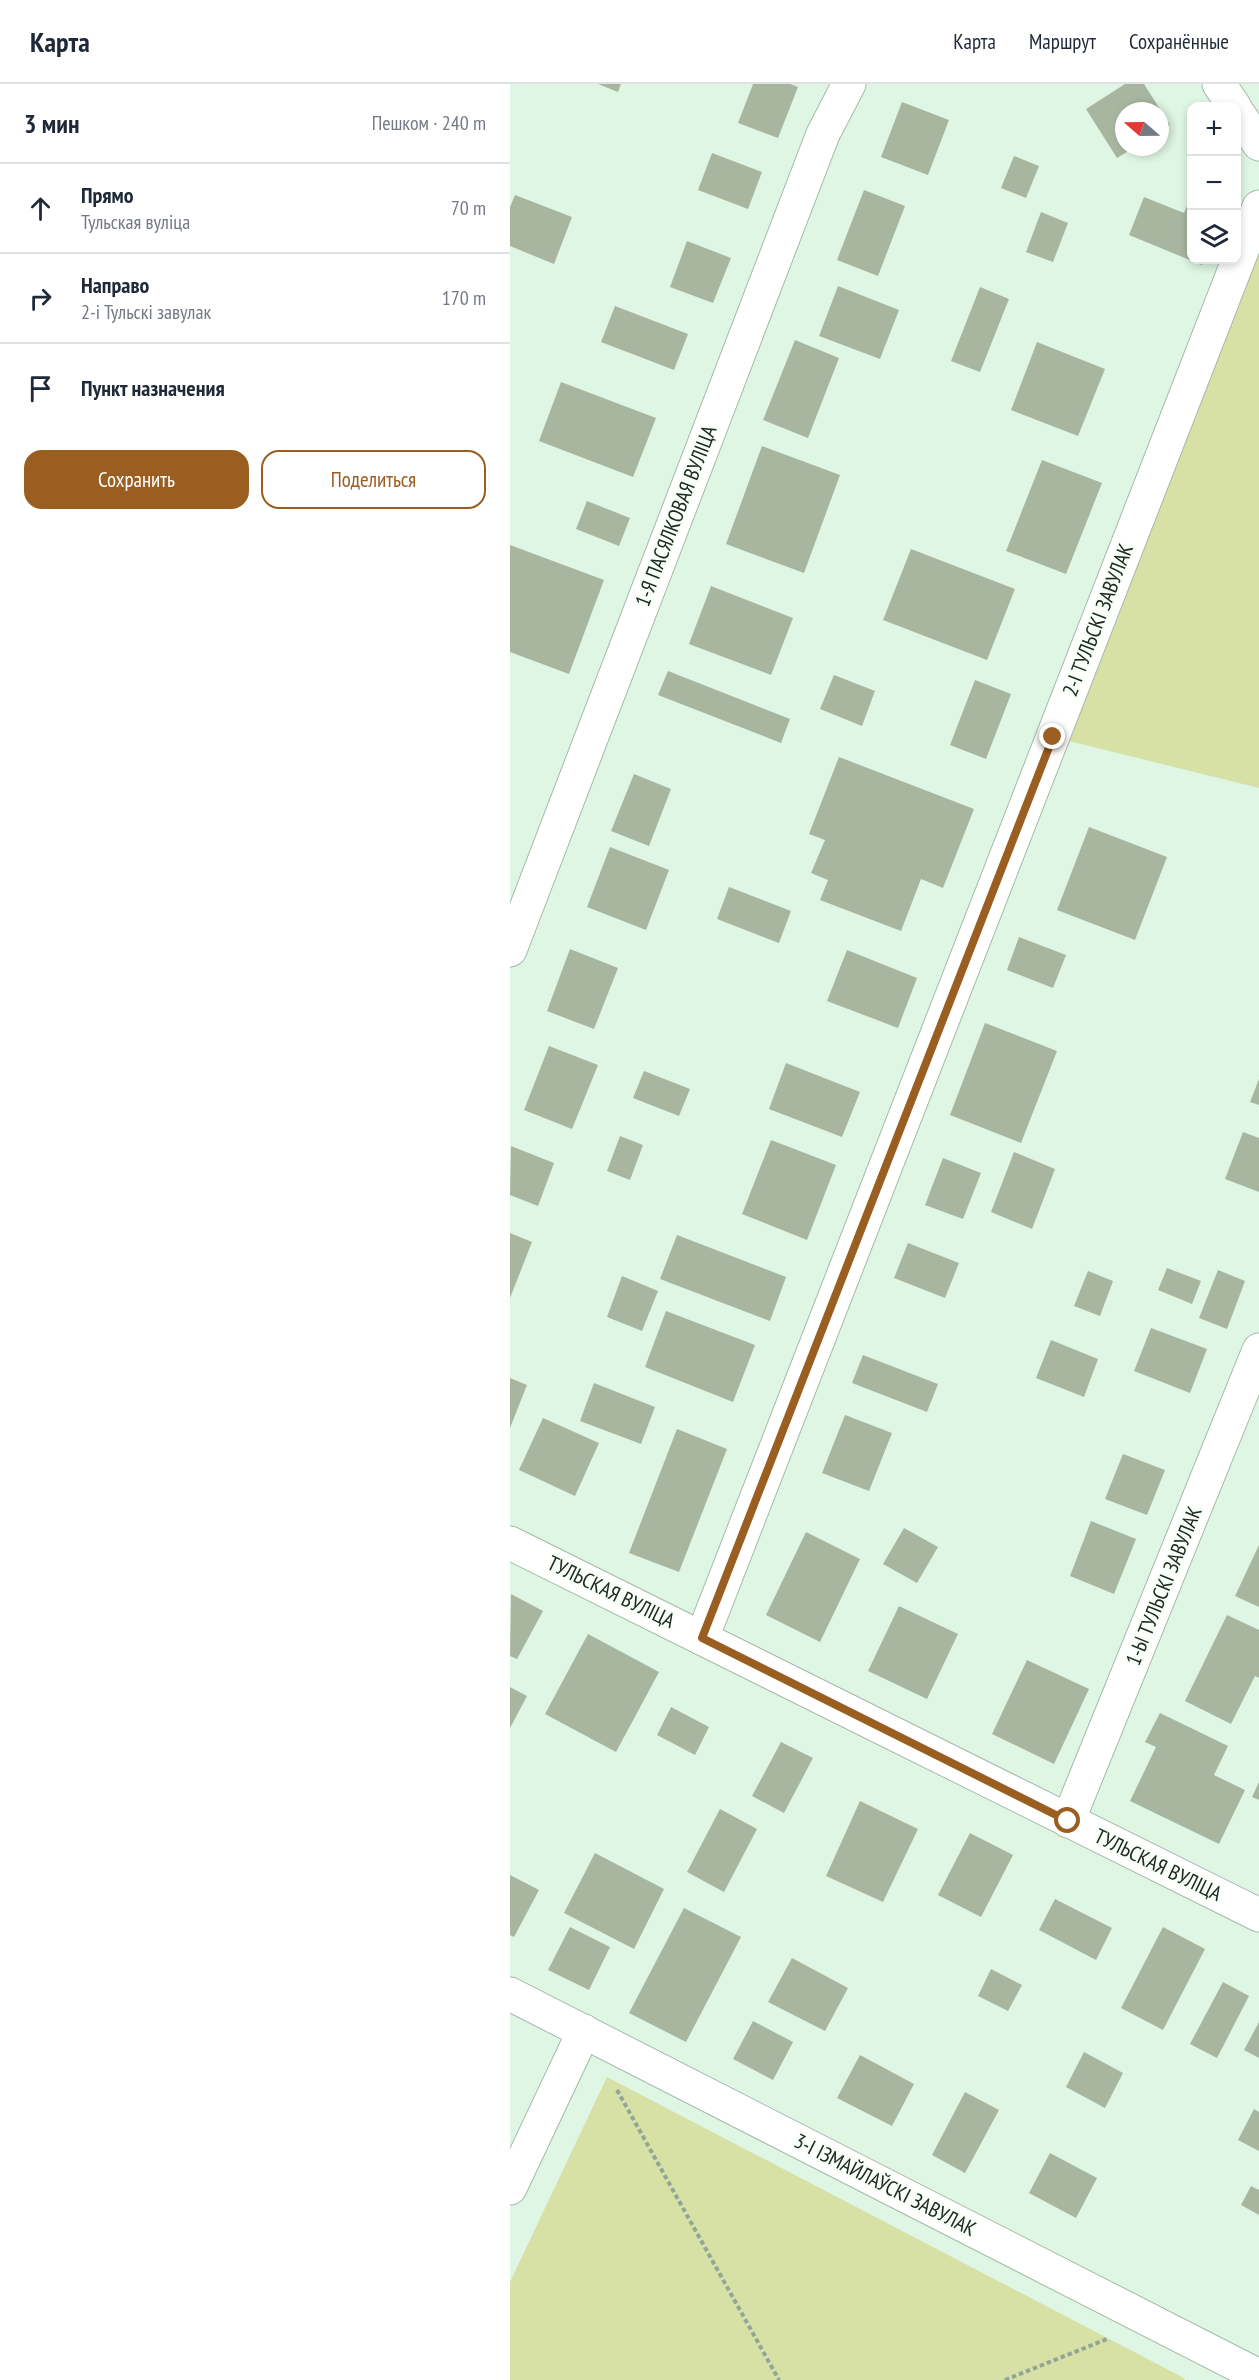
<!DOCTYPE html>
<html lang="ru">
<meta charset="utf-8">
<style>
:root{--surface:#fff;--page:#f2f2f3;--text:#1f2937;--muted:#747a83;--line:#e0e1e3;--accent:#9b5e21}
body{margin:0;font-family:"PT Sans Narrow",sans-serif;background:var(--page);color:var(--text)}
.controls{position:absolute;right:18px;top:18px;display:grid;overflow:hidden;border-radius:12px;box-shadow:0 3px 9px #0003}
.controls button{width:54px;height:54px;display:grid;place-items:center;padding:0;border:0;border-bottom:2px solid var(--line);background:var(--surface);color:var(--text);font:30px sans-serif}
.compass{position:absolute;left:605px;top:18px;width:54px;height:54px;border-radius:50%;background:var(--surface);box-shadow:0 3px 9px #0003;rotate:290deg}
.stop{position:absolute;width:18px;height:18px;margin:-14px;border:4px solid #9b5e21;border-radius:50%;background:#fff}
.stop.end{background:#9b5e21;border-color:#fff;box-shadow:0 2px 6px #0008}
.list{margin:0;padding:0;list-style:none}
h2{display:flex;justify-content:space-between;align-items:center;height:78px;margin:0;padding:0 24px;font-size:26px}
h2 small{font-size:20px;font-weight:400;color:var(--muted)}
.list li{display:grid;grid-template-columns:39px 1fr auto;gap:18px;align-items:center;box-sizing:border-box;height:90px;padding:0 24px;border-top:2px solid var(--line)}
.list b{display:block;font-size:22px;white-space:nowrap}
.list p{margin:0;font-size:20px;white-space:nowrap;color:var(--muted)}
.list em{font-size:20px;font-style:normal;color:var(--muted)}
.actions{display:flex;gap:12px;padding:18px 24px}
.actions a{flex:1;padding:14px 0;border:2px solid var(--accent);border-radius:18px;text-align:center;font-size:21px;color:var(--accent)}
.actions .main{background:var(--accent);color:#fff}
.icon{flex:none;width:33px;height:33px;fill:none;stroke:currentColor;stroke-width:2;stroke-linecap:round;stroke-linejoin:round}
.map{position:relative;flex:none;width:749px;height:2296px;overflow:hidden}
header{display:flex;align-items:center;gap:36px;box-sizing:border-box;height:84px;padding:0 30px;background:var(--surface);border-bottom:2px solid var(--line)}
header strong{font-size:28px}
nav{display:flex;gap:33px;margin-inline-start:auto;font-size:21px}
main{display:flex}
aside{flex:1;background:var(--surface)}
.map>svg:first-child{display:block}
</style>
<header>
<strong>Карта</strong>
<nav><a>Карта</a><a>Маршрут</a><a>Сохранённые</a></nav>
</header>
<main>
<aside>
<h2>3 мин<small>Пешком · 240 m</small></h2>
<ul class="list">
<li><svg class="icon" aria-label="ahead" viewBox="0 0 24 24"><path d="M12 20V5M6 11l6-6 6 6"/></svg><div><b>Прямо</b><p>Тульская вуліца</p></div><em>70 m</em></li>
<li><svg class="icon" aria-label="right" viewBox="0 0 24 24"><path d="M7 20v-9h11M14 6l5 5-5 5"/></svg><div><b>Направо</b><p>2-і Тульскі завулак</p></div><em>170 m</em></li>
<li><svg class="icon" aria-label="arrive" viewBox="0 0 24 24"><path d="M6 21V4h12l-3 4 3 4H6"/></svg><div><b>Пункт назначения</b></div></li>
</ul>
<div class="actions"><a class="main">Сохранить</a><a>Поделиться</a></div>
</aside>
<div class="map">
<svg width="749" height="2296" viewBox="0 0 749 2296">
<rect width="100%" height="100%" fill="#dff6e4"/>
<g fill="#d7e1a6">
<path d="M749,123v581l-206,-51z"/>
<path d="M97,1993l577,301 1,2h-675v-98z"/>
</g>
<g fill="#a8b6a0">
<path d="M88,0h23l-3,8z"/>
<path d="M243,0h37l8,3 -20,51 -40,-15z"/>
<path d="M615,0h19l26,41 -10,6v-20h-36v36h11l-18,11 -31,-49z"/>
<path d="M392,18l47,18 -21,55 -47,-18z"/>
<path d="M202,69l50,19 -14,37 -50,-19z"/>
<path d="M504,72l25,10 -13,32 -25,-10z"/>
<path d="M354,106l41,16 -27,70 -41,-16z"/>
<path d="M682,110v66h12l-2,5 -73,-30 15,-38 40,16z"/>
<path d="M5,111l57,22 -18,47 -44,-18v-39z"/>
<path d="M531,128l27,11 -15,39 -27,-10z"/>
<path d="M177,157l44,17 -18,45 -43,-16z"/>
<path d="M328,202l61,24 -19,49 -61,-23z"/>
<path d="M470,203l29,12 -29,73 -29,-11z"/>
<path d="M105,222l73,28 -14,36 -73,-28z"/>
<path d="M285,256l44,18 -31,80 -45,-18z"/>
<path d="M527,258l68,27 -27,67 -67,-26z"/>
<path d="M51,298l95,36 -23,59 -94,-36z"/>
<path d="M252,362l78,29 -36,98 -78,-29z"/>
<path d="M532,376l60,23 -36,91 -60,-23z"/>
<path d="M77,417l43,17 -11,28 -43,-17z"/>
<path d="M0,461l94,35 -35,94 -59,-22z"/>
<path d="M401,465l104,40 -28,71 -104,-40z"/>
<path d="M201,502l82,32 -22,57 -82,-31z"/>
<path d="M158,587l122,48 -9,24 -123,-48z"/>
<path d="M324,591l41,16 -13,35 -42,-17z"/>
<path d="M465,596l36,14 -25,65 -36,-14z"/>
<path d="M329,673l135,52 -31,79 -22,-9 -20,52 -81,-31 8,-20 -17,-7 14,-33 -16,-6z"/>
<path d="M124,690l37,15 -22,57 -38,-15z"/>
<path d="M579,743l78,30 -32,83 -78,-30z"/>
<path d="M100,763l59,23 -23,60 -59,-23z"/>
<path d="M219,803l62,24 -12,32 -62,-24z"/>
<path d="M509,853l47,18 -13,33 -46,-18z"/>
<path d="M60,865l48,19 -24,61 -47,-18z"/>
<path d="M337,866l70,28 -19,50 -71,-27z"/>
<path d="M475,939l72,28 -36,92 -71,-28z"/>
<path d="M39,962l49,19 -26,64 -48,-19z"/>
<path d="M276,979l74,29 -18,45 -73,-28z"/>
<path d="M134,987l46,18 -11,27 -46,-18z"/>
<path d="M749,995v26l-9,-3z"/>
<path d="M733,1048l16,6v54l-34,-13z"/>
<path d="M110,1052l23,9 -13,35 -23,-9z"/>
<path d="M261,1056l65,25 -29,75 -65,-26z"/>
<path d="M1,1062l43,17 -16,43 -28,-11z"/>
<path d="M504,1068l41,17 -23,60 -41,-17z"/>
<path d="M433,1074l38,15 -18,46 -38,-14z"/>
<path d="M0,1149l22,9 -22,56z"/>
<path d="M167,1151l109,42 -16,44 -110,-42z"/>
<path d="M398,1159l51,20 -14,35 -51,-20z"/>
<path d="M657,1184l34,13 -9,23 -34,-14z"/>
<path d="M708,1186l27,11 -18,48 -28,-11z"/>
<path d="M578,1187l25,10 -13,35 -26,-10z"/>
<path d="M112,1192l36,15 -16,40 -35,-14z"/>
<path d="M156,1227l89,34 -22,57 -88,-35z"/>
<path d="M641,1244l56,21 -17,44 -56,-22z"/>
<path d="M541,1256l47,19 -14,38 -48,-19z"/>
<path d="M353,1271l75,29 -11,28 -75,-29z"/>
<path d="M0,1294l17,7 -17,43z"/>
<path d="M84,1299l61,24 -14,37 -61,-23z"/>
<path d="M335,1331l47,18 -23,58 -47,-18z"/>
<path d="M33,1334l56,25 -24,53 -56,-26z"/>
<path d="M167,1345l50,20 -48,123 -50,-19z"/>
<path d="M613,1370l42,16 -18,45 -42,-16z"/>
<path d="M581,1437l45,18 -22,55 -44,-18z"/>
<path d="M394,1444l34,19 -21,36 -34,-19z"/>
<path d="M296,1448l54,27 -40,83 -54,-27z"/>
<path d="M749,1461v62l-24,-11z"/>
<path d="M1,1510l32,17 -26,48 -7,-3z"/>
<path d="M389,1522l59,28 -31,65 -59,-28z"/>
<path d="M717,1531l32,15v48l-4,-2 -24,48 -46,-23z"/>
<path d="M78,1550l71,38 -43,80 -71,-38z"/>
<path d="M517,1576l62,29 -35,75 -62,-30z"/>
<path d="M0,1603l17,9 -17,32z"/>
<path d="M161,1623l38,20 -14,28 -38,-20z"/>
<path d="M650,1629l68,33 -14,29 31,15 -26,54 -89,-43 26,-54 -11,-5z"/>
<path d="M271,1658l32,16 -29,55 -32,-17z"/>
<path d="M749,1698v18l-7,-3z"/>
<path d="M350,1717l58,28 -35,73 -57,-26z"/>
<path d="M210,1725l37,20 -33,63 -37,-20z"/>
<path d="M460,1749l43,22 -32,62 -43,-22z"/>
<path d="M85,1769l69,36 -30,60 -70,-36z"/>
<path d="M0,1791l29,15 -25,47 -4,-2z"/>
<path d="M545,1815l57,29 -16,32 -57,-30z"/>
<path d="M174,1824l57,29 -55,105 -57,-29z"/>
<path d="M60,1843l40,20 -21,43 -41,-20z"/>
<path d="M653,1843l42,22 -42,81 -42,-22z"/>
<path d="M282,1874l56,30 -23,43 -57,-29z"/>
<path d="M481,1885l31,16 -14,26 -30,-15z"/>
<path d="M713,1898l26,14 -32,62 -27,-14z"/>
<path d="M243,1937l40,21 -20,38 -40,-21z"/>
<path d="M749,1938v36l-15,-8z"/>
<path d="M574,1968l39,21 -18,35 -39,-21z"/>
<path d="M350,1971l54,29 -22,42 -55,-28z"/>
<path d="M455,2008l34,18 -34,63 -33,-18z"/>
<path d="M744,2025l5,3v39l-21,-11z"/>
<path d="M540,2069l47,25 -21,40 -47,-25z"/>
<path d="M741,2102l8,4v25l-18,-10z"/>
</g>
<g fill="none" stroke-linecap="round" stroke-linejoin="round">
<defs>
<g id="minor">
<path d="M709,0l15,22"/>
<path d="M726,26l23,34"/>
<path d="M0,866l313,-816 26,-50"/>
<path d="M0,1459l749,372"/>
<path d="M192,1554l557,-1431"/>
<path d="M558,1737l191,-471"/>
<path d="M0,1910l749,382"/>
<path d="M0,2104l74,-157"/>
</g>
</defs>
<use href="#minor" stroke="#a4baa9" stroke-width="35"/>
<g stroke="#94a598" stroke-width="4" stroke-dasharray="4.5 3" stroke-linecap="butt">
<path d="M107,2006l162,290"/>
<path d="M495,2296l102,-41"/>
</g>
<use href="#minor" stroke="#fff" stroke-width="33"/>
</g>
<g fill="none" stroke-linecap="round" stroke-linejoin="round">
<path stroke="#9b5e21" stroke-width="8" d="M543,653l-351,901 366,183"/>
</g>
<g text-anchor="middle" stroke-width="5" stroke-linejoin="round" paint-order="stroke">
<g font-size="21" fill="#202922" stroke="#f6fff8">
<text transform="translate(166 432) rotate(-69)" y="7">1-Я ПАСЯЛКОВАЯ ВУЛІЦА</text>
<text transform="translate(588 536) rotate(-69)" y="7">2-І ТУЛЬСКІ ЗАВУЛАК</text>
<text transform="translate(654 1502) rotate(-68)" y="7">1-Ы ТУЛЬСКІ ЗАВУЛАК</text>
<text transform="translate(101 1508) rotate(26)" y="7">ТУЛЬСКАЯ ВУЛІЦА</text>
<text transform="translate(648 1781) rotate(26)" y="7">ТУЛЬСКАЯ ВУЛІЦА</text>
<text transform="translate(375 2101) rotate(27)" y="7">3-І ІЗМАЙЛАЎСКІ ЗАВУЛАК</text>
</g>
</g>
</svg>
<div class="controls">
<button>+</button>
<button>−</button>
<button><svg class="icon" aria-label="layers" viewBox="0 0 24 24"><path d="M12 4l9 5-9 5-9-5zM3 14l9 5 9-5"/></svg></button>
</div>
<svg class="compass" viewBox="-18 -18 36 36"><path d="M0-13l5 13h-10z" fill="#e53935"/><path d="M0 13l5-13h-10z" fill="#747a83"/></svg>
<div class="stop" style="left:558px;top:1737px"></div>
<div class="stop end" style="left:543px;top:653px"></div>
</div>
</main>
